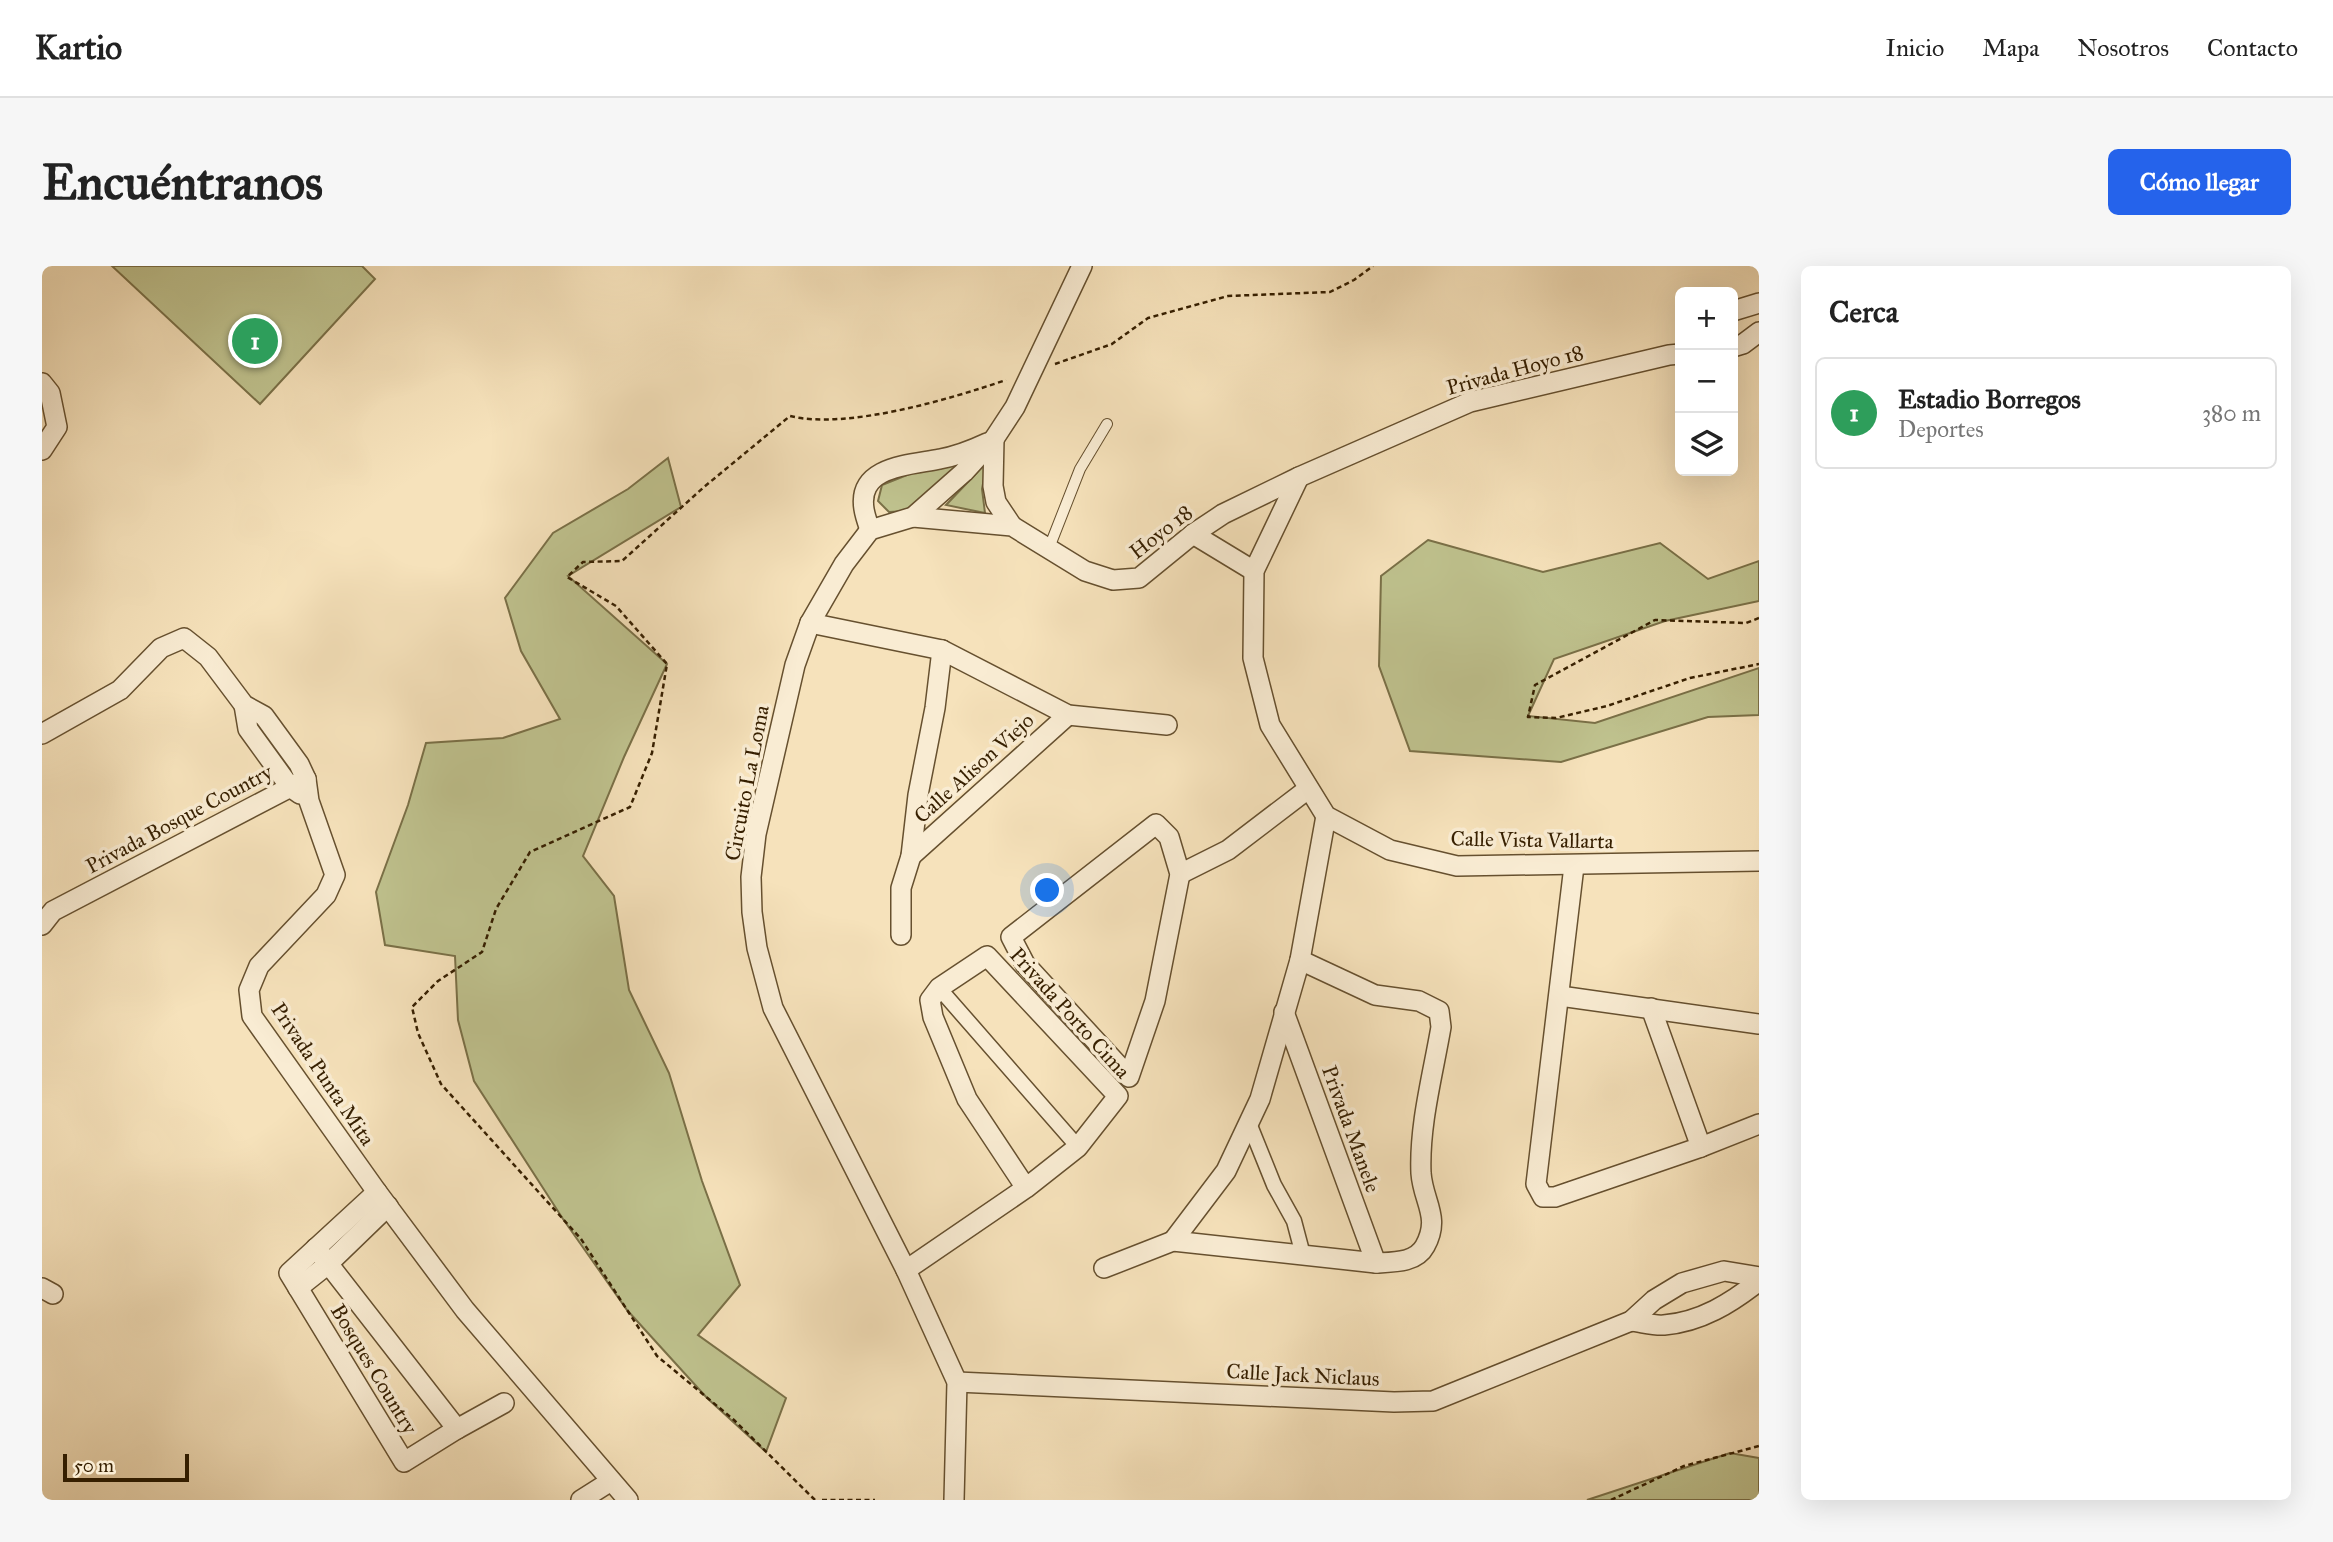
<!DOCTYPE html>
<html lang="es">
<meta charset="utf-8">
<style>
:root{--surface:#fff;--page:#f6f6f6;--text:#222;--muted:#767676;--line:#e0e0e0;--accent:#2563eb}
body{margin:0;font-family:"IM FELL Great Primer",serif;background:var(--page);color:var(--text)}
.controls{position:absolute;right:21px;top:21px;display:grid;overflow:hidden;border-radius:10px;box-shadow:0 7px 28px #0002}
.controls button{width:63px;height:63px;display:grid;place-items:center;padding:0;border:0;border-bottom:2px solid var(--line);background:var(--surface);color:var(--text);font:35px sans-serif}
.scale{position:absolute;left:21px;bottom:18px;width:126px;box-sizing:border-box;padding-left:7px;border:4px solid #361f00;border-top:0;font-size:19px;line-height:24px;white-space:nowrap;color:#361f00;-webkit-text-stroke:5px #f9ecd3;paint-order:stroke}
.you{position:absolute;left:1006px;top:625px;width:24px;height:24px;margin:-18px;border:5px solid #fff;border-radius:50%;background:#1a73e8;box-shadow:0 0 0 10px #1a73e833}
.badge{display:grid;place-items:center;width:46px;height:46px;border-radius:50%;background:var(--accent);color:#fff;font-size:23px;font-weight:700}
.pin{position:absolute;translate:-50% -50%;border:4px solid #fff;box-shadow:0 2px 7px #0006}
.list{margin:0;padding:0;list-style:none}
h2{display:flex;justify-content:space-between;align-items:center;height:91px;margin:0;padding:0 28px;font-size:30px}
h2 small{font-size:23px;font-weight:400;color:var(--muted)}
.list li{display:grid;grid-template-columns:46px 1fr auto;gap:21px;align-items:center;box-sizing:border-box;height:112px;margin:0 14px 14px;padding:0 14px;border:2px solid var(--line);border-radius:10px}
.list b{display:block;font-size:26px;white-space:nowrap}
.list p{margin:0;font-size:23px;white-space:nowrap;color:var(--muted)}
.list em{font-size:23px;font-style:normal;color:var(--muted)}
.icon{flex:none;width:38px;height:38px;fill:none;stroke:currentColor;stroke-width:2;stroke-linecap:round;stroke-linejoin:round}
.map{position:relative;flex:none;width:1717px;height:1234px;overflow:hidden;border-radius:10px}
header{display:flex;align-items:center;gap:42px;box-sizing:border-box;height:98px;padding:0 35px;background:var(--surface);border-bottom:2px solid var(--line)}
header strong{font-size:33px}
nav{display:flex;gap:38px;margin-inline-start:auto;font-size:24px}
.intro{display:flex;align-items:center;justify-content:space-between;box-sizing:border-box;height:168px;padding:0 42px}
h1{margin:0;font-size:49px}
.button{padding:18px 32px;border-radius:10px;background:var(--accent);color:#fff;font-size:24px;font-weight:700}
main{display:flex;gap:42px;padding:0 42px}
aside{flex:1;background:var(--surface);border-radius:10px;box-shadow:0 7px 28px #0002}
.map>svg:first-child{display:block}
</style>
<header>
<strong>Kartio</strong>
<nav><a>Inicio</a><a>Mapa</a><a>Nosotros</a><a>Contacto</a></nav>
</header>
<div class="intro"><h1>Encuéntranos</h1><a class="button">Cómo llegar</a></div>
<main>
<div class="map">
<svg width="1717" height="1234" viewBox="0 0 1717 1234">
<rect width="100%" height="100%" fill="#f6e2bb"/>
<filter id="stains"><feTurbulence type="fractalNoise" baseFrequency=".00286" numOctaves="4"/><feColorMatrix values="0 0 0 0 .2 0 0 0 0 .09 0 0 0 0 .02 0 0 0 .5 -.17"/></filter>
<radialGradient id="worn" r=".72"><stop offset=".6" stop-color="#630" stop-opacity="0"/><stop offset="1" stop-color="#630" stop-opacity=".3"/></radialGradient>
<g fill="#bfc28e" stroke="#7a7047" stroke-width="2">
<path d="M70,0h250l13,13 -115,125z"/>
<path d="M626,192l13,49 -113,69 99,88 -43,93 -41,99 31,40 15,94 40,83 33,108 38,104 -42,50 88,63 -20,54 -59,-54 -80,-88 -64,-91 -89,-138 -16,-61 -3,-64 -70,-11 -9,-53 32,-87 18,-62 77,-5 57,-19 -39,-68 -16,-53 48,-65 75,-44z"/>
<path d="M926,194l-61,51 -18,1 -11,-11 4,-16 30,-12z"/>
<path d="M945,196l-5,27 3,24 -39,-8z"/>
<path d="M1386,274l115,32 117,-29 48,36 51,-18v40l-94,20 -111,38 -26,57 67,7 164,-55v47l-51,2 -147,45 -151,-11 -31,-85 2,-90z"/>
<path d="M1688,1187l29,5v42h-172z"/>
</g>
<g fill="none" stroke-linecap="round" stroke-linejoin="round">
<defs>
<path id="service" d="M1007,282l31,-79 27,-45"/>
<g id="pedestrian">
<path d="M897,722l139,159"/>
<path d="M1207,857l25,62 20,36 9,34"/>
</g>
<g id="minor">
<path d="M1691,45l26,-8"/>
<path d="M1691,81l10,-3 16,-12"/>
<path d="M0,117l8,10 7,34 -15,23"/>
<path d="M952,173l-1,47 3,16 16,24"/>
<path d="M1257,211l-45,94 -1,87 17,67 56,91 64,34 67,16 302,-5"/>
<path d="M871,251l99,9 73,45 28,9 26,-2 54,-44 30,-20 76,-37 171,-75 199,-47 11,-1"/>
<path d="M828,264c-2,-6 -5,-14 -6,-21 -7,-44 48,-44 76,-50 17,-3 32,-9 47,-16"/>
<path d="M1151,268l61,37"/>
<path d="M768,357l132,27 126,65 99,10"/>
<path d="M202,439l4,24 42,58 10,7"/>
<path d="M0,468l78,-44 41,-42 23,-10 24,19 36,48 20,11 35,48 7,15 3,22 26,74 -9,20 -67,71 -10,24 3,26 125,176 88,118 163,190"/>
<path d="M1114,558l13,13 11,37 -25,127 -26,76 -104,-113 -14,-27z"/>
<path d="M869,590l157,-141"/>
<path d="M1532,600l-38,318 7,13h12l146,-50 58,-23"/>
<path d="M1138,608l48,-24 80,-61"/>
<path d="M0,659l11,-14 253,-132"/>
<path d="M859,669v-47l10,-32 7,-61 17,-87 7,-58"/>
<path d="M1518,730l199,28"/>
<path d="M1609,742l50,139"/>
<path d="M1242,746l92,251"/>
<path d="M335,926l-88,81 115,189 53,-33 47,-26"/>
<path d="M1131,975l53,-70 34,-72 40,-139 26,-144"/>
<path d="M274,982l141,181"/>
<path d="M1062,1002l69,-27 203,22c17,-1 40,0 49,-17 16,-29 -2,-44 -4,-73 -2,-48 12,-99 20,-146l-2,-16 -20,-10 -44,-6 -75,-35"/>
<path d="M864,1004l120,-82 52,-41 40,-51 -131,-140 -48,32 -9,12 3,17 34,82 59,89"/>
<path d="M0,1022l11,6"/>
<path d="M256,1022l29,-23 61,-59"/>
<path d="M1589,1055c10,1 23,5 33,4 37,-3 67,-22 95,-44"/>
<path d="M915,1116l437,20 39,-1 198,-80 23,-21 28,-17 42,-12 35,6"/>
<path d="M539,1234l30,-19"/>
<path d="M912,1234l3,-118 -51,-112 -133,-262 -16,-60 -5,-36 -1,-35 5,-43 39,-169 15,-42 34,-59 26,-34 43,-13 51,-45 30,-33 21,-32 67,-141"/>
</g>
</defs>
<use href="#service" stroke="#66502f" stroke-width="12"/>
<use href="#pedestrian" stroke="#66502f" stroke-width="17"/>
<use href="#minor" stroke="#66502f" stroke-width="22"/>
<g stroke="#361f00" stroke-width="2.5" stroke-dasharray="5 3.5" stroke-linecap="butt">
<path d="M1013,98l57,-20 36,-26 80,-22 102,-4 24,-12 19,-14"/>
<path d="M1717,352l-13,5 -91,-3 -120,65 -7,32 28,1 51,-12 83,-28 69,-14"/>
<path d="M773,1234l-81,-80 -77,-64 -76,-117 -140,-155 -23,-51 -6,-26 26,-26 44,-29 14,-43 34,-57 100,-45 22,-54 15,-89 -51,-58 -49,-29 16,-15 39,-1 82,-74 86,-71c57,14 160,-17 216,-36"/>
<path d="M780,1234h53"/>
<path d="M1569,1234l73,-34 75,-20"/>
</g>
<use href="#service" stroke="#f9ecd3" stroke-width="10"/>
<use href="#pedestrian" stroke="#f9ecd3" stroke-width="14"/>
<use href="#minor" stroke="#f9ecd3" stroke-width="19"/>
</g>
<g text-anchor="middle" stroke-width="7" stroke-linejoin="round" paint-order="stroke">
<g font-size="21" fill="#361f00" stroke="#f9ecd3">
<text transform="translate(1473 104) rotate(-15)" y="7">Privada Hoyo 18</text>
<text transform="translate(1119 266) rotate(-38)" y="7">Hoyo 18</text>
<text transform="translate(932 502) rotate(-42)" y="7">Calle Alison Viejo</text>
<text transform="translate(705 517) rotate(-79)" y="7">Circuito La Loma</text>
<text transform="translate(137 553) rotate(-28)" y="7">Privada Bosque Country</text>
<text transform="translate(1490 574) rotate(1)" y="7">Calle Vista Vallarta</text>
<text transform="translate(1028 747) rotate(48)" y="7">Privada Porto Cima</text>
<text transform="translate(281 808) rotate(56)" y="7">Privada Punta Mita</text>
<text transform="translate(1309 863) rotate(70)" y="7">Privada Manele</text>
<text transform="translate(332 1103) rotate(59)" y="7">Bosques Country</text>
<text transform="translate(1261 1109) rotate(3)" y="7">Calle Jack Niclaus</text>
</g>
</g>
<rect width="100%" height="100%" filter="url(#stains)"/>
<rect width="100%" height="100%" fill="url(#worn)"/>
</svg>
<div class="controls">
<button>+</button>
<button>−</button>
<button><svg class="icon" aria-label="layers" viewBox="0 0 24 24"><path d="M12 4l9 5-9 5-9-5zM3 14l9 5 9-5"/></svg></button>
</div>
<div class="scale">50 m</div>
<div class="you"></div>
<div class="pin badge" style="left:213px;top:75px;background:#2e9e5b">1</div>
</div>
<aside>
<h2>Cerca<small></small></h2>
<ul class="list">
<li><span class="badge" style="background:#2e9e5b">1</span><div><b>Estadio Borregos</b><p>Deportes</p></div><em>380 m</em></li>
</ul>
</aside>
</main>
